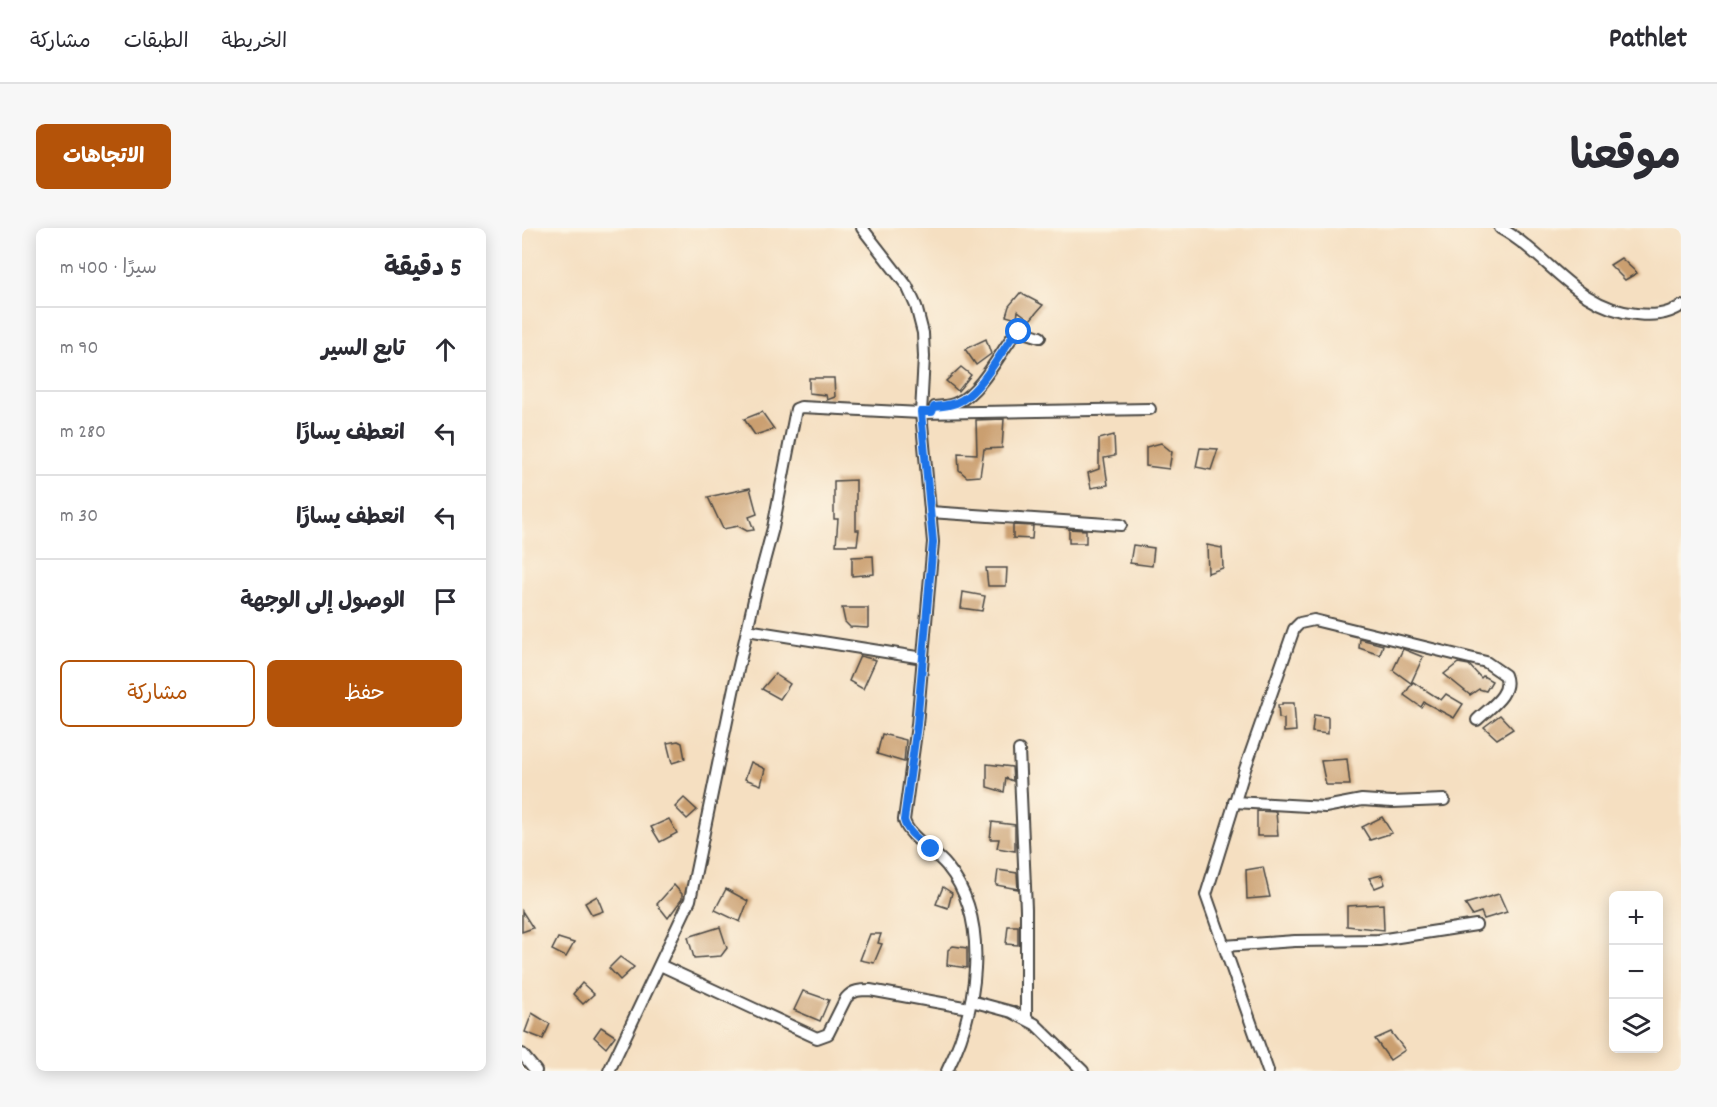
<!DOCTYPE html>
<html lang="ar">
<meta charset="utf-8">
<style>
:root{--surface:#fff;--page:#f7f7f7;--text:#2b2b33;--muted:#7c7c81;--line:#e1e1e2;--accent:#b45309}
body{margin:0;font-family:Dekko,"Playpen Sans Arabic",sans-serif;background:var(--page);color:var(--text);direction:rtl}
.controls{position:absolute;right:18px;bottom:18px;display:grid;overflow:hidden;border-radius:9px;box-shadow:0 3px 15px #0003}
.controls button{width:54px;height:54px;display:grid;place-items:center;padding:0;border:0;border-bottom:2px solid var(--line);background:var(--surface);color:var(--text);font:30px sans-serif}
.stop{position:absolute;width:18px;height:18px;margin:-14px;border:4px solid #1a73e8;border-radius:50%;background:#fff}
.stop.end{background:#1a73e8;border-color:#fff;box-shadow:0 2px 6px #0008}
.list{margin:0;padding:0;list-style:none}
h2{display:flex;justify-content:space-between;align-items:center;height:78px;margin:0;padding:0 24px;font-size:26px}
h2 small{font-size:20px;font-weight:400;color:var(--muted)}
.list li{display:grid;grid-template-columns:39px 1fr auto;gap:18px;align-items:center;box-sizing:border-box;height:84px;padding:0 24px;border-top:2px solid var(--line)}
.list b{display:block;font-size:22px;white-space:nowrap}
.list em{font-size:20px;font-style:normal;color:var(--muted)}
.actions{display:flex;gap:12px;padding:18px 24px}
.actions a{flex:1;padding:14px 0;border:2px solid var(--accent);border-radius:9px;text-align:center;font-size:21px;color:var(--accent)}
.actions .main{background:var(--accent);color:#fff}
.icon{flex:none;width:33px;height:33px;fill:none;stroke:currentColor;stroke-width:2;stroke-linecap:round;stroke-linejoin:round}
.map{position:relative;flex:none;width:1159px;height:843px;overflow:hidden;direction:ltr;border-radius:9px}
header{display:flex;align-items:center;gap:36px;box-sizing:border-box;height:84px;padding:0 30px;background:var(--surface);border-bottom:2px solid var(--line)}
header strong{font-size:28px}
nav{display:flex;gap:33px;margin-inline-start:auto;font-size:21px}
.intro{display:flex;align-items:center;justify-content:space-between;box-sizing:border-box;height:144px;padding:0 36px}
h1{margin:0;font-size:42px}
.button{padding:15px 27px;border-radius:9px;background:var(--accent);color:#fff;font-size:21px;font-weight:700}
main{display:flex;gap:36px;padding:0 36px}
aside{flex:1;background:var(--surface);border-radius:9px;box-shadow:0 3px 15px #0003}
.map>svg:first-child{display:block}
</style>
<header>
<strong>Pathlet</strong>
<nav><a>الخريطة</a><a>الطبقات</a><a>مشاركة</a></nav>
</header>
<div class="intro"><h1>موقعنا</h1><a class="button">الاتجاهات</a></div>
<main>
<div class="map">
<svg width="1159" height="843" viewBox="0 0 1159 843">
<rect width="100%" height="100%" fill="#fcf5e5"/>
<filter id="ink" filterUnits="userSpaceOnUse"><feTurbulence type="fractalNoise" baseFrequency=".0167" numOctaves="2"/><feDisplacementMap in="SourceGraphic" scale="12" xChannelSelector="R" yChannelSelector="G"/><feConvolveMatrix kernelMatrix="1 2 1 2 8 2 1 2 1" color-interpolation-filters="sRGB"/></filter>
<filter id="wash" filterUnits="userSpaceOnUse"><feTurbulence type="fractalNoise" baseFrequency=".008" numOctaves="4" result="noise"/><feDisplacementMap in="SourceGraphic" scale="24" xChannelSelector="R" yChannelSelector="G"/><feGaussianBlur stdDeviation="1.35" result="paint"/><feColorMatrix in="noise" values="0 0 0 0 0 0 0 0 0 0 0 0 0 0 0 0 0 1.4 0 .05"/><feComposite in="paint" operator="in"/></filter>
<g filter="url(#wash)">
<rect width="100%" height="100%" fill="#f5dfc1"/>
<g id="blocks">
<g fill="#ca9f6f">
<path d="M1099,30l16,15 -12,7 -15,-15z"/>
<path d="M498,65l23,12 -13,15 -12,-9 -1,8 -11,-3 3,-10z"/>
<path d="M464,111l5,15 -15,11 -11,-16z"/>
<path d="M439,139l10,8 -13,16 -12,-10z"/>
<path d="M287,150h25l1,19 -8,3 -1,-5 -17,-2z"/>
<path d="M240,184l12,17 -19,6 -11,-16z"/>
<path d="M482,191l-2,29 -18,1 -4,27 -13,1 -8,-7 -1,-17 19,1 -1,-34z"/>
<path d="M592,207l1,21 -11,2 4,27 -17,3 -3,-15 11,-4v-30z"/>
<path d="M639,215l11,9 -3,17 -23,-3v-19z"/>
<path d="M678,220l18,1 -7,21 -15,-3z"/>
<path d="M334,252v50h3l-2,15h-21l2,-26h-4v-38z"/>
<path d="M228,260l7,26 -8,3 5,13 -7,1 -9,-5 -15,3 -15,-32z"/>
<path d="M491,297l20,1 -1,13 -19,-1z"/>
<path d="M547,301l17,1v13h-17z"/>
<path d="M611,317l21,3 -2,18 -22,-3z"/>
<path d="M685,317l15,3 1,20 -15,5z"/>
<path d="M351,328l1,18 -22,2v-19z"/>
<path d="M464,340h21l-1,18h-18z"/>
<path d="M441,364l22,4 -3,15 -21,-3z"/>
<path d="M320,380h26v20l-18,-1 -5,-5z"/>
<path d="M838,411l23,6 -3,10 -21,-7z"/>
<path d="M881,421l20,8 -12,26 -18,-13z"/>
<path d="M338,428l16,4 -13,29 -14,-8z"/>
<path d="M936,435l11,2 12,13 2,-2 9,5 -6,10 -7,-2 -9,6 -26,-21z"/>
<path d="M253,446l15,10 -10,15 -18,-10z"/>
<path d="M891,454l28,18 5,-6 17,10 -9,14 -30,-16 -3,5 -17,-12z"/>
<path d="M760,475h12l2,28 -12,1v-13l-5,-1 -1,-13h4z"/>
<path d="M792,487l14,2v17l-16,-2z"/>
<path d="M978,487l13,14 -16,10 -13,-12z"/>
<path d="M360,506l24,6 -2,22 -27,-8z"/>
<path d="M156,513l4,2 3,16 -13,4 -5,-20z"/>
<path d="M825,531l3,26h-24l-5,-24z"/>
<path d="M229,534l14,7 -4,16 -16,-6z"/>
<path d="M465,536l25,3 1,14 -7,-3 -2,14 -17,-5z"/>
<path d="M162,570l13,12 -10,9 -12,-12z"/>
<path d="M735,583l19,1 2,24h-21z"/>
<path d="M860,589l10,16 -22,7 -8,-13z"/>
<path d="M147,591l8,14 -17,9 -9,-15z"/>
<path d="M470,594l23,3v26l-18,-3 2,-9h-9z"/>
<path d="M741,639l7,30 -23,2 -1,-29z"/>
<path d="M476,642l19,3 1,16 -22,-4z"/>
<path d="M860,647l3,9 -10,4 -6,-10z"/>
<path d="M152,657l8,9v5l-14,19 -11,-14z"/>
<path d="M421,659l9,6 -4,15 -12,-4z"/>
<path d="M204,661l22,12 -8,21 -25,-12z"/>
<path d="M977,666l8,18 -23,7 -3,-7 -9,3 -7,-11z"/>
<path d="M75,668l6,15 -11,4 -7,-12z"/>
<path d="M861,676l1,26 -37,-4v-20z"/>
<path d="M0,683l11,17 -11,4z"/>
<path d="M486,698h10v19l-12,-1z"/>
<path d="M198,699l7,21 -6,8 -27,2 -6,-21z"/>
<path d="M348,706h11l-3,9 4,1 -8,19 -14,-3z"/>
<path d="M36,710l16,5 -8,14 -14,-7z"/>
<path d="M431,718l14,2v20l-20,-3 1,-15z"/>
<path d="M98,729l14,10 -14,13 -11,-12z"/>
<path d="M60,755l12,11 -11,10 -10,-10z"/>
<path d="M281,763l26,9 -9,21 -26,-11z"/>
<path d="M10,785l18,11 -7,15 -18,-7z"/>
<path d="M79,799l14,9 -9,12 -12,-11z"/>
<path d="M869,804l14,18 -15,10 -15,-21z"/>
</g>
</g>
</g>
<g filter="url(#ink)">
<use href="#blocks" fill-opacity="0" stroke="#494642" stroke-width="1.5"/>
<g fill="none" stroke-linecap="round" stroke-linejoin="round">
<defs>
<g id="minor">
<path d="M340,0l45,58 9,20 7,27 1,24 -3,56 12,129 -16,183 -13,95c4,17 31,31 43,46 45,55 30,145 0,205"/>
<path d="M978,0c49,27 76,80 136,86 17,2 30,1 45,-8"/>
<path d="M413,179c8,-1 16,-1 23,-5 22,-10 41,-47 55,-66 9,-7 17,-2 27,1"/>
<path d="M408,284l191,13"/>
<path d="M225,402l176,28"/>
<path d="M497,522l7,159v110"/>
<path d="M712,574l91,5 37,-7 30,2 52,-2"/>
<path d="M702,718l71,-5 84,-1 97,-15"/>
<path d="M138,737l157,73 11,-4 18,-36c7,-8 14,-8 24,-8l99,18"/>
<path d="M449,773l41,11 23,12 48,47"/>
<path d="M0,826l14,17"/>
<path d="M87,843l81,-171 43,-208 22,-97 18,-67 23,-119 5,-2 120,6 229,-4"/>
<path d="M746,843l-62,-176 39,-126 49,-140 6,-6 14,-3 172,42 19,13c8,19 -16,33 -28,45"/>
</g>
</defs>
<use href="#minor" stroke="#494642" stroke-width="14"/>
<use href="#minor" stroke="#fff" stroke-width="10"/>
</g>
</g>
<g fill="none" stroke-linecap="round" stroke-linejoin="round" filter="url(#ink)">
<path stroke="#1a73e8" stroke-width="8" d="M409,621c-11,-9 -24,-16 -27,-29l13,-95 16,-183 -12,-130h11l2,-5c10,-1 20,-2 28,-7 20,-12 37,-45 51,-64l6,-4"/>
</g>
</svg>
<div class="controls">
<button>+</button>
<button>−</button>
<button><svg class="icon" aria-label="layers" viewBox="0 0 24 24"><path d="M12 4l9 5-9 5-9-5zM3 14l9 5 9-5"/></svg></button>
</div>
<div class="stop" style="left:497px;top:104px"></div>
<div class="stop end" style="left:409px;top:621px"></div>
</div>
<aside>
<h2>5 دقيقة<small>سيرًا · 400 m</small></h2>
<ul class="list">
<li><svg class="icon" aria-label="ahead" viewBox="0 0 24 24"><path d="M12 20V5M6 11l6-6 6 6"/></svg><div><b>تابع السير</b></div><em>90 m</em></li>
<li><svg class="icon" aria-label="left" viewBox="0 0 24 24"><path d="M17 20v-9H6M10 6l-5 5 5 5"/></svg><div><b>انعطف يسارًا</b></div><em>280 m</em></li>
<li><svg class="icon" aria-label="left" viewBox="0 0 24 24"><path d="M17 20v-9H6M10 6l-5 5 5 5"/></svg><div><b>انعطف يسارًا</b></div><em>30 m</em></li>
<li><svg class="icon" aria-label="arrive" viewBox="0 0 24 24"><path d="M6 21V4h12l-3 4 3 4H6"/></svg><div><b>الوصول إلى الوجهة</b></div></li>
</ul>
<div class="actions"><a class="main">حفظ</a><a>مشاركة</a></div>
</aside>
</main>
